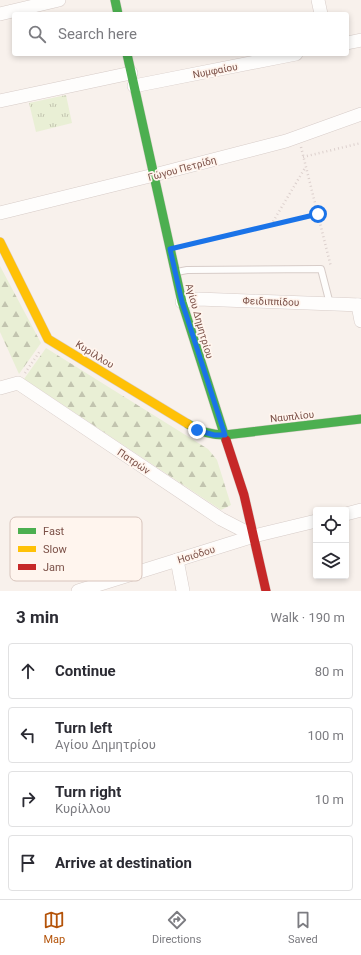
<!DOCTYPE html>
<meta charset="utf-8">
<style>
:root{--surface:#fff;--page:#f7f7f7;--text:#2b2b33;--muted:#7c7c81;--line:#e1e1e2;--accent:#b45309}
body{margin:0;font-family:Roboto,sans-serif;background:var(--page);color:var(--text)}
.controls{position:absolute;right:12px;bottom:12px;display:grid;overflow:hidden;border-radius:4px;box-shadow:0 2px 6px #0003}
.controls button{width:36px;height:36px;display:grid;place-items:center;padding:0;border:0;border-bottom:1px solid var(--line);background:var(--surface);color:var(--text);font:20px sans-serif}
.stop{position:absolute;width:12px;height:12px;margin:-9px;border:3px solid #1a73e8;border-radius:50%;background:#fff}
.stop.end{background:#1a73e8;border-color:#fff;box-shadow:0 1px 4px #0008}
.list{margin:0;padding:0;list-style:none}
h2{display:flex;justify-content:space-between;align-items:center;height:52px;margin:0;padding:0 16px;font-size:17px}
h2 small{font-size:13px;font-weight:400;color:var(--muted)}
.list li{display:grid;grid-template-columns:26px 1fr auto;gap:12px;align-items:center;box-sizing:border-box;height:56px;margin:0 8px 8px;padding:0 8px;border:1px solid var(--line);border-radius:4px}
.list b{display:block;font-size:15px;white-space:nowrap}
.list p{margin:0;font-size:13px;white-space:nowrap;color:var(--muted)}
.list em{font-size:13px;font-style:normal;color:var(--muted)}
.icon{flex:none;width:22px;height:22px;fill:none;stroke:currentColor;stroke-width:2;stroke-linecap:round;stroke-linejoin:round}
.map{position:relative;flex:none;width:361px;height:591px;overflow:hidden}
.search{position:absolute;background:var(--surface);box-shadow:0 2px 6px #0003;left:12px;right:12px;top:12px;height:44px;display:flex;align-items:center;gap:10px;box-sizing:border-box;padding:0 14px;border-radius:4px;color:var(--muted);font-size:15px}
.sheet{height:308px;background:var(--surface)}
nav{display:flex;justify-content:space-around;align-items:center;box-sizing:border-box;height:56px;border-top:1px solid var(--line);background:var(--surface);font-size:11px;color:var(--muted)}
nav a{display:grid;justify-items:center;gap:2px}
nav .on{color:var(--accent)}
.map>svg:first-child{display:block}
</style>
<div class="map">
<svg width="361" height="591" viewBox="0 0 361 591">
<defs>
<pattern id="forest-firs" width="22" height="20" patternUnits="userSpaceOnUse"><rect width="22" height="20" fill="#e9efd5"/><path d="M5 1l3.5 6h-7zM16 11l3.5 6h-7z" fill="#c2c4af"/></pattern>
<pattern id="park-tufts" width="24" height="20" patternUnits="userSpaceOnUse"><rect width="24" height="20" fill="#e9efd5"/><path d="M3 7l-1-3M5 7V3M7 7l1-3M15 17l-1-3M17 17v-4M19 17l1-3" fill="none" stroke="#c2c4af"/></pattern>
</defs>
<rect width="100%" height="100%" fill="#f8f1ec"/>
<g fill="url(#forest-firs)">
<path d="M0,266l41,77 -22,31 -19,-42z"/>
<path d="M46,348l162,101 9,11 14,45 -10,5 -197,-131z"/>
</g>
<path fill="url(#park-tufts)" d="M66,95l6,28 -36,9 -7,-29z"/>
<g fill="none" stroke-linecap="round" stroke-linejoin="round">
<defs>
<path id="lane" d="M177,272l10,-2 134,-1 9,35"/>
<g id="street">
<path d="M318,0l3,14"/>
<path d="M0,14l59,-14"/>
<path d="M347,43l14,-3"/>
<path d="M134,86l162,-32"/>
<path d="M0,101l131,-28"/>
<path d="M0,213l154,-38 132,-34 75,-27"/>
<path d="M182,302l16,-3 163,6"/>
<path d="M358,305l3,16"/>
<path d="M0,388l18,-5 203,136 33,17"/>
<path d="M346,514l15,-4"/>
<path d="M177,560l6,31"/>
<path d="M78,591l176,-55 62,-15"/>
</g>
<g id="fast">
<path d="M115,0l3,14"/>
<path d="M127,54l55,248 44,138"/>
<path d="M188,424c12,8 23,11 37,11l136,-16"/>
</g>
<path id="slow" d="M0,242l48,97 140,85"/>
<path id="jam" d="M226,440l18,55 22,96"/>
</defs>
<use href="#lane" stroke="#d7ccc8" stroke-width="8"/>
<use href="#street" stroke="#d7ccc8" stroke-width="14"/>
<use href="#fast" stroke="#d9cec9" stroke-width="10"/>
<use href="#slow" stroke="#d9cec9" stroke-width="10"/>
<use href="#jam" stroke="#d9cec9" stroke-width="10"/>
<g stroke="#dcd0cd" stroke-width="2.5" stroke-dasharray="1 3" stroke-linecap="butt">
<path d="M301,147l30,120"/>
<path d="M303,157l58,-14"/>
<path d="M271,225l34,-57"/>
<path d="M184,246l134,-32"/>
<path d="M25,373l15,-22"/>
</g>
<use href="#lane" stroke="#fefdfc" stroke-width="6"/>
<use href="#street" stroke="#fefdfc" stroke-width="13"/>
<use href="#fast" stroke="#4caf50" stroke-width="9"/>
<use href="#slow" stroke="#ffc107" stroke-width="9"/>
<use href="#jam" stroke="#c62828" stroke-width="9"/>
</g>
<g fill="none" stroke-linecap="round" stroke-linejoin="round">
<path stroke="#1a73e8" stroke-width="5" d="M197,430l17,5h11l-43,-133 -12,-53 148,-35"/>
</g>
<g text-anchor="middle" stroke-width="3.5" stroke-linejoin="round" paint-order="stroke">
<g font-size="10" fill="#7b5047" stroke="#fff5ee">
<text transform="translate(215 70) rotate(-11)" y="4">Νυμφαίου</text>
<text transform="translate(182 168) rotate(-15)" y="4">Γώγου Πετρίδη</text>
<text transform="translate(271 301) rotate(2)" y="4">Φειδιππίδου</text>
<text transform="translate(200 321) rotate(74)" y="4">Αγίου Δημητρίου</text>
<text transform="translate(95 354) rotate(32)" y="4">Κυρίλλου</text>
<text transform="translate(292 416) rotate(-6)" y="4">Ναυπλίου</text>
<text transform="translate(134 461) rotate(34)" y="4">Πατρών</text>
<text transform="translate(196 554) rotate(-17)" y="4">Ησιόδου</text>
</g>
</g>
<rect x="10" y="517" width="132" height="64" rx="6" fill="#fff5ee" stroke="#d7c4bc" stroke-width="1"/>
<rect x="18" y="528" width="18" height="6" fill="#4caf50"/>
<rect x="18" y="546" width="18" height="6" fill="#ffc107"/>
<rect x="18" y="564" width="18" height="6" fill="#c62828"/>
<g font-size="11" fill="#7b5047">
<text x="43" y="535">Fast</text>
<text x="43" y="553">Slow</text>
<text x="43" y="571">Jam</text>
</g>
</svg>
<div class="controls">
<button><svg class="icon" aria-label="locate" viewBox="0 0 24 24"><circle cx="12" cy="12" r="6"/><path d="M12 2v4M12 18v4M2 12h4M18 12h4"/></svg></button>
<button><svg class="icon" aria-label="layers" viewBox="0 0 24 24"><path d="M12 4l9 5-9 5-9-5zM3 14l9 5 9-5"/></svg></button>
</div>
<div class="stop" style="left:318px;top:214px"></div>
<div class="stop end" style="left:197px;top:430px"></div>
<div class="search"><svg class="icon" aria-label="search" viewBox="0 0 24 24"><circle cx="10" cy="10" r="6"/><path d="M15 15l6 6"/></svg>Search here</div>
</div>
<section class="sheet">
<h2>3 min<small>Walk · 190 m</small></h2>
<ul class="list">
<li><svg class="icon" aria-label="ahead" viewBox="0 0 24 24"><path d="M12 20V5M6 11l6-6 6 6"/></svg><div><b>Continue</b></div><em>80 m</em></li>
<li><svg class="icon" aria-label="left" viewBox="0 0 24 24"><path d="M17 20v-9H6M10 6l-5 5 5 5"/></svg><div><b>Turn left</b><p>Αγίου Δημητρίου</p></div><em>100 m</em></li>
<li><svg class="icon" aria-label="right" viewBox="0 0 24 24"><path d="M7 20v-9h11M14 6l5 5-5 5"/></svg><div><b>Turn right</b><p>Κυρίλλου</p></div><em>10 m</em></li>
<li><svg class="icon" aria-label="arrive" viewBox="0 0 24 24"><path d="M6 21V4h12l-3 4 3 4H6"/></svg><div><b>Arrive at destination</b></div></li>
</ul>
</section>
<nav>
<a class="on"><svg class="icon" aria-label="map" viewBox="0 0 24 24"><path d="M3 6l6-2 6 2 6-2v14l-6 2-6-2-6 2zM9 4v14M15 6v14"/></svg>Map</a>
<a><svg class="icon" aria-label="directions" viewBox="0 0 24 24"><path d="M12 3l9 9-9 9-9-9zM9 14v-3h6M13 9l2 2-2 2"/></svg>Directions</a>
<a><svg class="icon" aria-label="saved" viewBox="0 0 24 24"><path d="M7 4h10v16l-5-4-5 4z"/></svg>Saved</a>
</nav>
